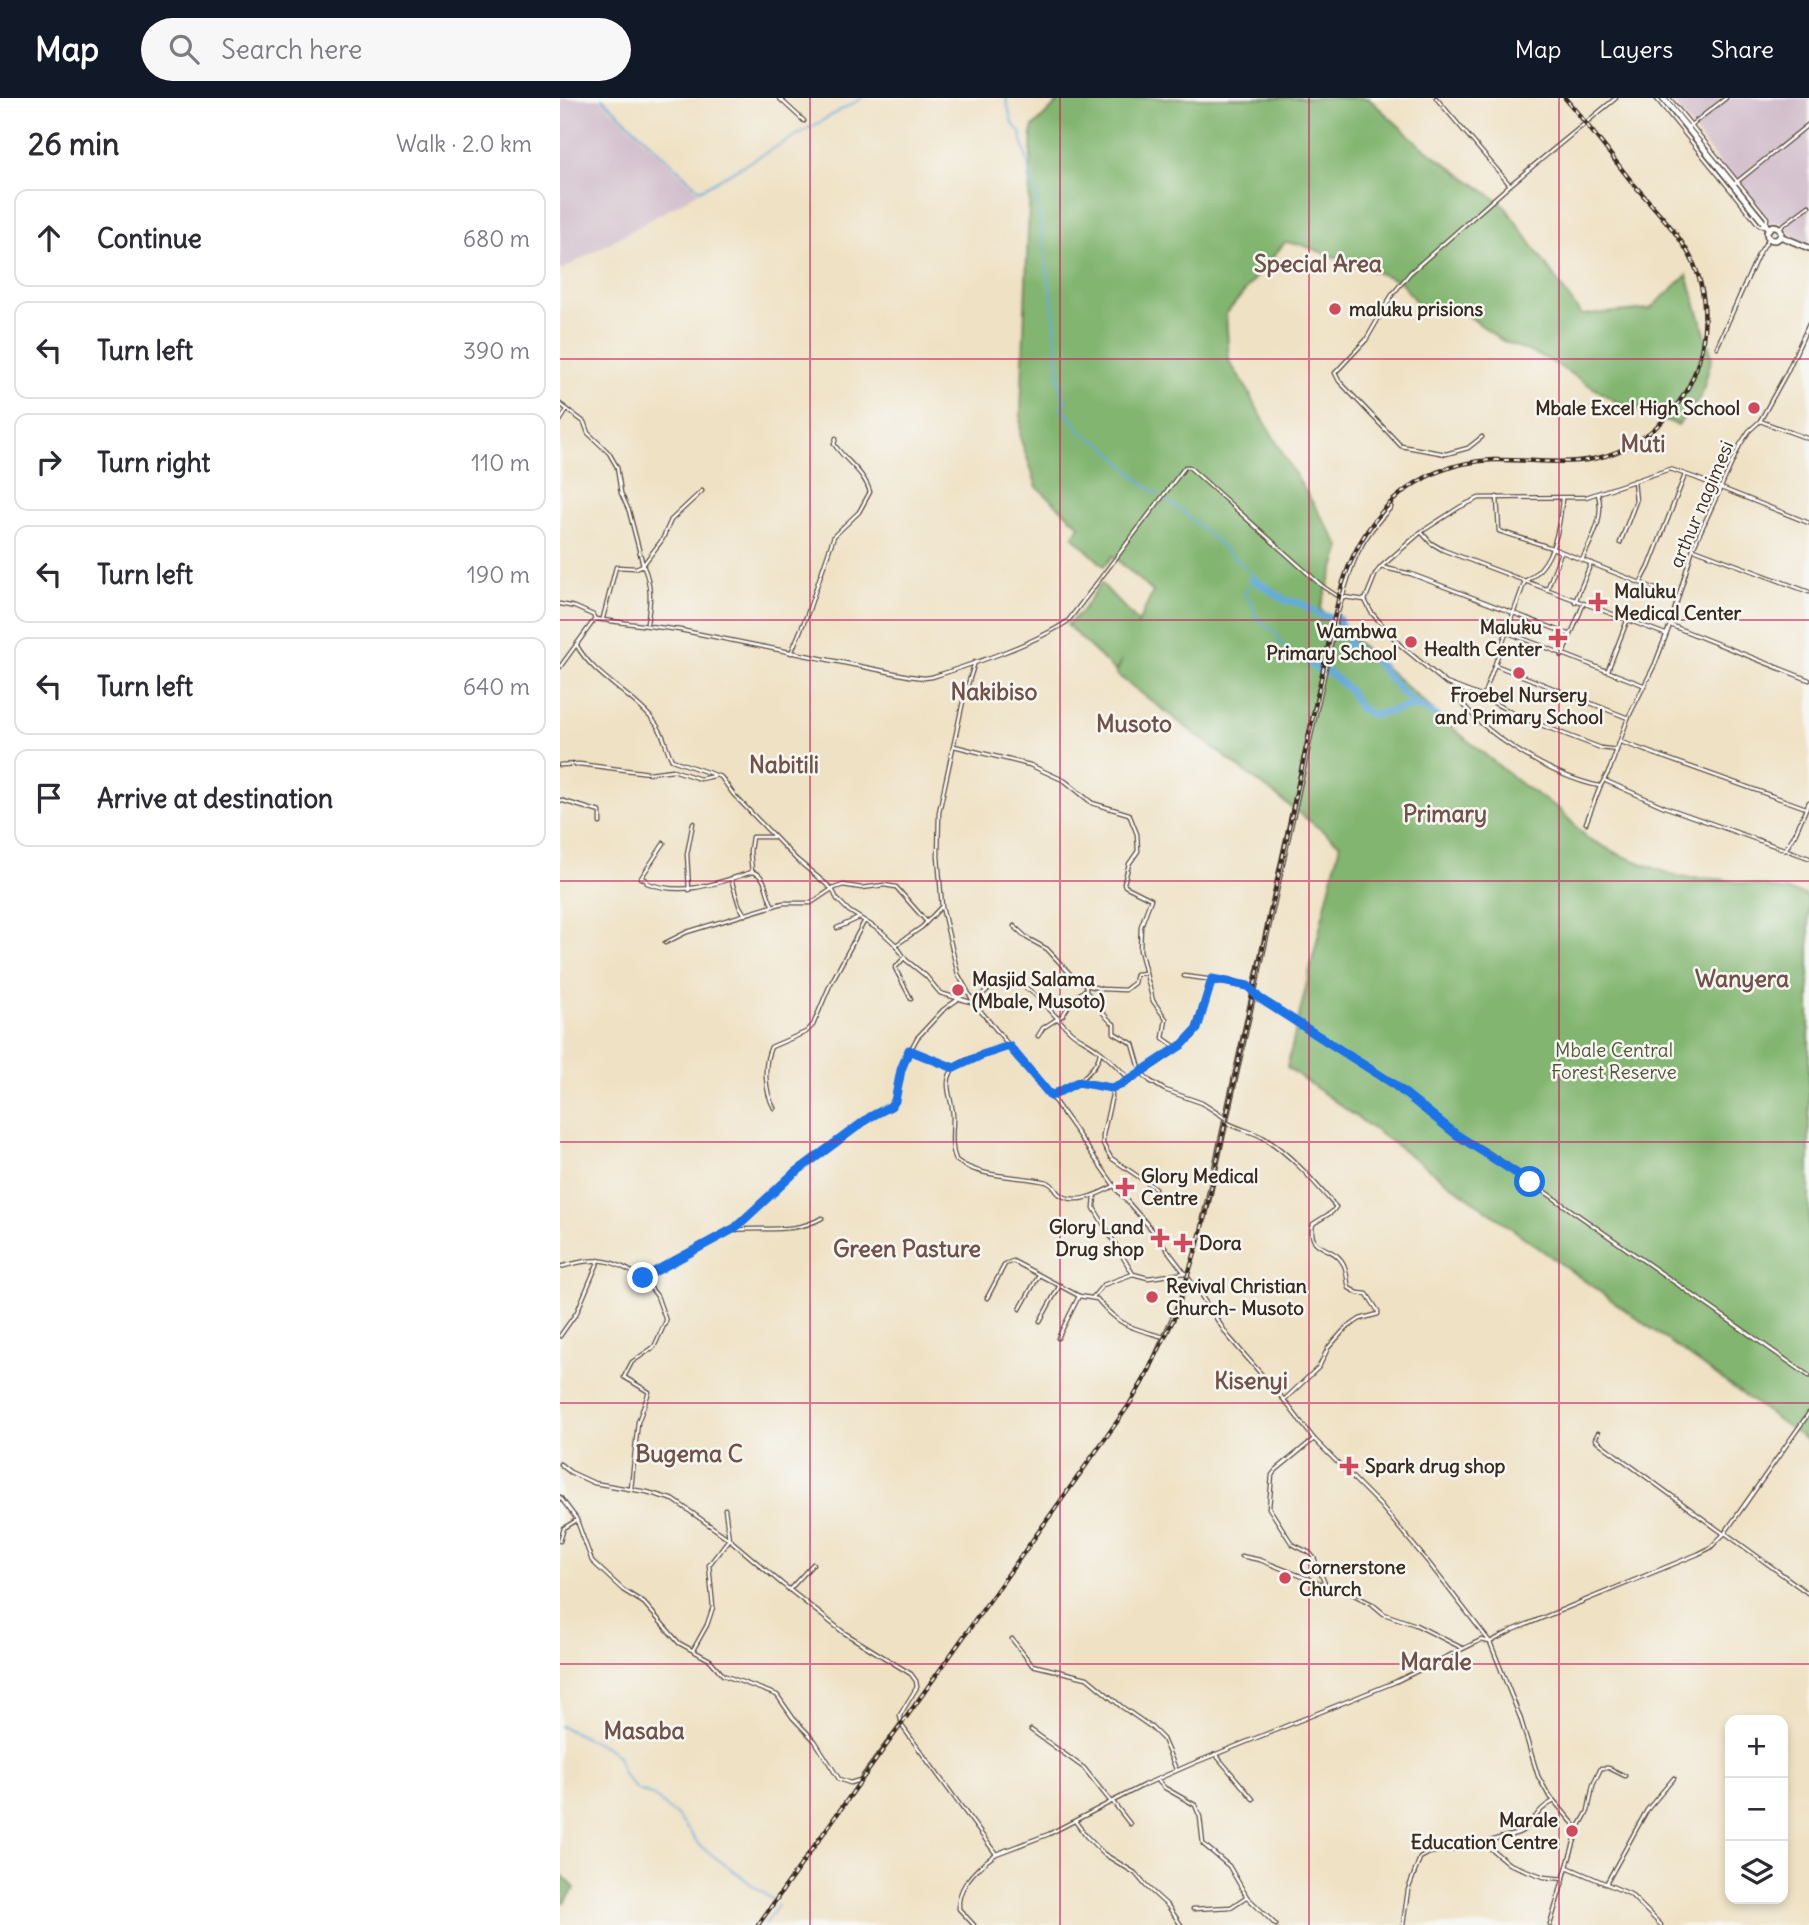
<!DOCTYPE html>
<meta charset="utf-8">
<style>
:root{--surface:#fff;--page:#f7f7f7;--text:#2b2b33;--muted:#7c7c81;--line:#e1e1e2;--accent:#111827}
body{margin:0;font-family:Delius,sans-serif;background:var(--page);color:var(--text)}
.controls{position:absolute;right:21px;bottom:21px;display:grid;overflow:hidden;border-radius:14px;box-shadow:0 4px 10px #0003}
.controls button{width:63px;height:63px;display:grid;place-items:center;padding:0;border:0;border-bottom:2px solid var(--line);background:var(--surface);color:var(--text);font:35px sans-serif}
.stop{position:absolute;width:21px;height:21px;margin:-16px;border:5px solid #1a73e8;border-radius:50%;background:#fff}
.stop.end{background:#1a73e8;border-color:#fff;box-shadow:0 2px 7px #0008}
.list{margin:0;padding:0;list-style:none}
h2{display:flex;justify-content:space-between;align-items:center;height:91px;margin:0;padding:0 28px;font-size:30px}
h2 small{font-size:23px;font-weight:400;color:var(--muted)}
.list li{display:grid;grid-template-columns:46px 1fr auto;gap:21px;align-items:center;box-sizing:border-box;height:98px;margin:0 14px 14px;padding:0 14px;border:2px solid var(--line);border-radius:14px}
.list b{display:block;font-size:26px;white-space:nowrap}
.list em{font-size:23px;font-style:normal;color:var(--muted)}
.icon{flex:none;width:38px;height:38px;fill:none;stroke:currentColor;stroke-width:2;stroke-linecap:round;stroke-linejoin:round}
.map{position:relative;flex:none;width:1249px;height:1827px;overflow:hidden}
header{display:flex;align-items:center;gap:42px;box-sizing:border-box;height:98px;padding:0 35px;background:var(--accent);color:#fff}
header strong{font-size:33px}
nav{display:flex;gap:38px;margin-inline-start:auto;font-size:24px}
.search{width:490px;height:63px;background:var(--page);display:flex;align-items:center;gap:18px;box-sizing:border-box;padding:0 24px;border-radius:38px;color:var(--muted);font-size:26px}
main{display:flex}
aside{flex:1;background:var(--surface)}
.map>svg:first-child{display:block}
</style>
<header>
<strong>Map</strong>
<div class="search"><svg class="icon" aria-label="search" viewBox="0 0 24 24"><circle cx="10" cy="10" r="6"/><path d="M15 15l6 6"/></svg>Search here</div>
<nav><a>Map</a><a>Layers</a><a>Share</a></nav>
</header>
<main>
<aside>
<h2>26 min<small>Walk · 2.0 km</small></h2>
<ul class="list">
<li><svg class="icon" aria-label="ahead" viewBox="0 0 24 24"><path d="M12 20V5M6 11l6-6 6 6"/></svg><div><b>Continue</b></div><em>680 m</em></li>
<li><svg class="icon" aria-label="left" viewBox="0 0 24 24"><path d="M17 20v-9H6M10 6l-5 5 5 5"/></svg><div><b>Turn left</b></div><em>390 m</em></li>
<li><svg class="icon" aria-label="right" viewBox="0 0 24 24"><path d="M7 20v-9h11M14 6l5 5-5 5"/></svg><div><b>Turn right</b></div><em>110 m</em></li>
<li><svg class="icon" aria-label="left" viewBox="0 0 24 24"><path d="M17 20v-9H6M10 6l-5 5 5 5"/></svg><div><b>Turn left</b></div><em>190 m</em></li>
<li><svg class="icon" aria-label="left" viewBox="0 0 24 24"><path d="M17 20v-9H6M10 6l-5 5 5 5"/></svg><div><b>Turn left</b></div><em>640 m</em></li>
<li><svg class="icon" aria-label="arrive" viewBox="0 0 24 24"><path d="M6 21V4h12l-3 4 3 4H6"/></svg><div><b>Arrive at destination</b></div></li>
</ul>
</aside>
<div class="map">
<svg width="1249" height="1827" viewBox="0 0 1249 1827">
<rect width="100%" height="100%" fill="#f6f6f2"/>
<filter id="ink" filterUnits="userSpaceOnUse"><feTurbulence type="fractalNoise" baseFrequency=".0143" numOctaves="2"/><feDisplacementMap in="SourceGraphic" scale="14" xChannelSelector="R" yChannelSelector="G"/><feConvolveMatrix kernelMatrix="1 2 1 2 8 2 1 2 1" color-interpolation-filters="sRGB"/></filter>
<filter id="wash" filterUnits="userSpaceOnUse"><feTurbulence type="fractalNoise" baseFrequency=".00686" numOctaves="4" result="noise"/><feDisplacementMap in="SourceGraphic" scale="28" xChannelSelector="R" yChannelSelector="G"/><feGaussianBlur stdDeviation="1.57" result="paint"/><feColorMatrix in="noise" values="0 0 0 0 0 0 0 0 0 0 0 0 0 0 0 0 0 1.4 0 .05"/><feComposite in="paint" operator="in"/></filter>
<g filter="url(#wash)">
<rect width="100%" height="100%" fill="#efe1c3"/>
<g fill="#d1bdcb">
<path d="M0,0h39l100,94 -139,79z"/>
<path d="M1110,0h139v149l-17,-7 -7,-17h-21z"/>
</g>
<g fill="#82b570" stroke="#5e7047" stroke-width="2">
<path d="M502,0h306l52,47 84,60 77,110 69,-6 37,-34 25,82 -11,40 -23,28 -63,-24 -68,-42 -46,-19 -38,-28 -44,-6 -19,-25 -98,-36 -17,-3 -59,72 3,47 22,34 -1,1 41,72 50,80 -21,61 135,121 66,54 38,25 28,29 33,17 50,19 17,4 33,1 69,12 16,4 4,4v543l-522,-375 53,-223 -224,-170 6,-14 -7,11 -48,-46 15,-14 19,-28 37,39 -1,4 16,-34 -40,-36 -9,10 -31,-29 7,-11 -43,-39 -17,-50 12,-309z"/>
<path d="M0,1775l15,15 -11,15 -4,-2z"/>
</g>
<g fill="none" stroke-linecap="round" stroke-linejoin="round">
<g stroke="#65abdb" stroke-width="2">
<path d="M42,0l98,92 162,-92"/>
<path d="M446,0l6,25 8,9 15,59 19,120 5,69 3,14 4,6 -5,8 14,14 4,9 26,15 37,37 17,12"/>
<path d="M604,401l19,13 69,61 2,5 -10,17 7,5 5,17 21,17 2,7 21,20 9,1"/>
<path d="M0,1628l46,21 12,9 4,16 14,17 17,7 11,9 14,12 22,29 74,55"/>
<path d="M205,1827l13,-20"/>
</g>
<g stroke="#65abdb" stroke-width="7">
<path d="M693,481l34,22 13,2 20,12 18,3 13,30c25,5 36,31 54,47 9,9 22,15 32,22"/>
<path d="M749,564l11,9 10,2 19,17 11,18 13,7 41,-9 4,2"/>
</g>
</g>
</g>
<g filter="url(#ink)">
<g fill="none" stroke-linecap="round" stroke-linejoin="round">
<defs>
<g id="street">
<path d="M219,0l25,23"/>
<path d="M876,0l74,87"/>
<path d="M1096,0l103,127 7,1 1,-8 -98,-120"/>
<path d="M1127,30l39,-30"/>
<path d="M1173,87l76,-61"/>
<path d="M1219,130l30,-22"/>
<path d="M1157,249l41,-92 11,-17"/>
<path d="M0,306l24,18 4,11 21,20 8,14 4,26 8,18 14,54 19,-25 9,-20 31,-29"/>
<path d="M0,323l7,-11"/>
<path d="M1200,323l49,18"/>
<path d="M922,339l-14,11 -22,6 -45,-8 -62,-65 -4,-8 31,-33 26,-45 18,-22 100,-88 106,-87"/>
<path d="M937,399l2,34 53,17 124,49"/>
<path d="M861,434l10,11 12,7 222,84"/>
<path d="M1060,445l16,-42 -2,-20"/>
<path d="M1134,451l115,43"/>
<path d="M1022,462c10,-22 23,-42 16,-66"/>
<path d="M821,469l30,7 160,61"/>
<path d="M1081,484l8,-15 36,-92"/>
<path d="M987,492l14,-38"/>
<path d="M1015,504l16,-39"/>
<path d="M0,506l15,3 18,8 2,4 85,11 229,46 15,2 8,-1c41,-13 102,-33 136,-56l117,-154h4l133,119 15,10 28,4"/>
<path d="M43,520l13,-51 20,1 7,-3c9,20 8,37 4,58"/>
<path d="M1110,527l139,55"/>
<path d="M946,534l137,53"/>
<path d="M16,546c17,32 54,48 77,76 13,16 11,25 19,40l49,17 13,18 62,64 36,30 5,10 12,12 33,21 14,13 10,15 20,16 14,17 34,10c42,-50 66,1 97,29 8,7 19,11 27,18 12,8 21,20 32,29"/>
<path d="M231,555l16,-38 27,-79 25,-24 11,-20c-6,-21 -25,-31 -36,-48l2,-6"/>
<path d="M1002,558l21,-51"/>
<path d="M415,564l-11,35 -25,115 -1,44 4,51 16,67 16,29 77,93 67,95 35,40 43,57 32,48 56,64 30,39 66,66 48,57 62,80 30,75 18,59 10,18 30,35 -28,96"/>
<path d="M935,567l133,53"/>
<path d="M0,569l35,-48"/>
<path d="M1048,572l19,-49"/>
<path d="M906,593l-4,12c30,37 91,73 137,83"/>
<path d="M923,599l42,-116c29,-15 35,-54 37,-83"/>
<path d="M1061,644l185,66"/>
<path d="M394,648l76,19 35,16 27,22 37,11 8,20 1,17 -9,13 -5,19 1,3 26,13 -10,27 -1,24 13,51 13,18 -3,19 14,10"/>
<path d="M1057,652l-16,-2 -81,-31 -37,-20 -37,-14 -46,-38 -29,-33 -6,-12 11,-27 5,-6 40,-35 39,-25 19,-9 107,-1 84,-28 26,9 113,45"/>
<path d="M0,667l19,-1 70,9 24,-3 27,9 14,-3"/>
<path d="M1046,683l59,26 144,51"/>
<path d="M0,702l40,12v11"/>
<path d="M1026,725l14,-36 10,-18 18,-51 27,-54 15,-39 23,-77 28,-61 19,-42 9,-14 11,-10 27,-49 22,-48"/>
<path d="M104,745l-23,35 5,2 1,3c37,14 70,0 105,-11l-2,-21 2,-14h22"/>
<path d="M1225,752l10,-16 14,-32"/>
<path d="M192,774c16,3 13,22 21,34l10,-3h28l21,-14 11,-4 19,3 22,-3 12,2 30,34"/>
<path d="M171,781l8,26 6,10"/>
<path d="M129,792l-2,-36 6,-31"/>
<path d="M454,828l13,12 20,11 26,28 13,8 16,4 23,1 9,-7 2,-9 9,-1"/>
<path d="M277,830l22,-10"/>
<path d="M105,845l22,-11 86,-26"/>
<path d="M336,847l26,-18 19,-20"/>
<path d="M344,860l-9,10 16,31"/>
<path d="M624,878l60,8 4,2 11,12 133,85 65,52 32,18 320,223"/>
<path d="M526,887v7c13,9 15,24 28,32v9l19,11 8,28 9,9 15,9 37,13 23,15"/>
<path d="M478,938l5,-8 20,-13 10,-16 12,-9"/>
<path d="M449,948c-19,10 -61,10 -61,38 0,11 5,21 5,33 0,14 -3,29 3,43 25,19 62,15 91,22 7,3 7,7 12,12 17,12 39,0 55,-8"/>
<path d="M349,952l45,18"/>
<path d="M518,984c10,-8 21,-18 22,-30"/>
<path d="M551,990l1,7 -9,40v9l8,14 44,30"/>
<path d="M491,998l27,-14 33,6 10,-3 36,-22 36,-27 18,-55"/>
<path d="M214,1010c-9,-16 -11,-44 -3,-61l35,-15 7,-7 17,-40 34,-63"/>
<path d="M664,1023c13,8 28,10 40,17 28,17 51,45 72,69l-4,5 -19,12c-7,29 22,20 31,41 3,6 3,16 5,23l9,5 9,1 11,17v3l-18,5 -15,10 -17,19 -9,19 -34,32"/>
<path d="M535,1097l-1,13 39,66 15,4 37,-5"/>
<path d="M173,1132c31,-3 61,4 89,-12"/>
<path d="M0,1169c40,-11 48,-9 83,11l5,-1 21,-14 66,-35 57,-53 78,-58 21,-11 4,-5 8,-37 14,-26 26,-28 14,-10"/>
<path d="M533,1199l10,-12 30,-11"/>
<path d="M427,1200l18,-34 8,-3 66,35 18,3c22,27 34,29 67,38"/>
<path d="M460,1211l19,-34"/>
<path d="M480,1223l20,-36"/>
<path d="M0,1238l17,-24 22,-52"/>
<path d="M498,1240l21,-42"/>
<path d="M589,1272l28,-63"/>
<path d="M1038,1335l-3,6 6,5 123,90"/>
<path d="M754,1341l-38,31 -4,5 -3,33 23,36 18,9 4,5 12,28 26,8 20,10 12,10 32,11 46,23"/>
<path d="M0,1366l10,8 24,11 53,9 27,8 55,39 52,44 62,49 68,42 5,7 1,6 -17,28 2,11 94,128 53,-20 95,-49 50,-22 201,-81 86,-42 9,2 23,-12 185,-76 12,-6 14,-14 85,-121"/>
<path d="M71,1391l7,-67 11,-30 -25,-15 8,-15 22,-15 12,-26 -9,-25 -14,-18"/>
<path d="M0,1399l16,21 16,43 31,29 21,13 35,40 31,17 13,15 54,20 16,23 22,23 24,38 11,4 10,-3 41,-56"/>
<path d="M1165,1435l84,61"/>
<path d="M0,1443l4,-13 13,-8"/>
<path d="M681,1458l19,4 66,26"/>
<path d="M229,1492l24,-26"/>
<path d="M452,1541l20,26 55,13 35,29 29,20 12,12 13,30"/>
<path d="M133,1552l14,-25 6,-18 -4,-42 20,-26 -4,-30"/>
<path d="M471,1632l53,38 27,34"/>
<path d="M655,1656l38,45"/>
<path d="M597,1682l8,8 30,17 5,12 3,27 26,22 18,31 29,28"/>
<path d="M553,1704l17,22"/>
<path d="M515,1723l11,15 18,18 31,19 11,13 22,20 13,19"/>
<path d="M1018,1731l10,-18 5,-26 8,-17h8l16,8"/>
<path d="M925,1746c11,-8 25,-6 37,-13 13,-8 13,-21 32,-30"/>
<path d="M1007,1769l63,27 31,31"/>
<path d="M1046,1786l41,-74 27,-32"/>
<path d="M633,1811l38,-2 15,-10"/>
<path d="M414,1827l-15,-16c-3,-23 20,-43 37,-55"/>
<path d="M843,1827l5,-35 12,-32 9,-5 56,-9 24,20 35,13 20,2"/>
</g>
<path id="secondary" d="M644,1121l133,-607c13,-45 18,-70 53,-105"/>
<g id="primary">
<path d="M1103,0l106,131"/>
<circle cx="1214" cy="135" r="7"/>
<path d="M1220,138l29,12"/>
</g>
</defs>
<use href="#street" stroke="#564537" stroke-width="5"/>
<use href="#secondary" stroke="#564537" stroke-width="7"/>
<use href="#primary" stroke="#564537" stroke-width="8"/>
<use href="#street" stroke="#fff" stroke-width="2.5"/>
<use href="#secondary" stroke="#fff" stroke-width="4.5"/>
<use href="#primary" stroke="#fff" stroke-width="5"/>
<defs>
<path id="rail" d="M198,1827l371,-520 17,-29 29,-60 23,-73 9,-36 132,-611c20,-76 71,-132 154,-136 34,-1 67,5 100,-1 36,-7 65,-29 86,-57 29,-40 34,-103 11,-146 -15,-28 -39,-51 -59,-75 -22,-28 -43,-56 -66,-83"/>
</defs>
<use href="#rail" stroke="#3b2a1e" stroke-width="4.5"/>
<use href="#rail" stroke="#f6f6f2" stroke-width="2" stroke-dasharray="5" stroke-linecap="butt"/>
</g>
</g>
<g fill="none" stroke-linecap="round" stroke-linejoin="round" filter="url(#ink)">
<path stroke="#1a73e8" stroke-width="9" d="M83,1180l92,-50 57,-53 78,-58 21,-11 4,-5 6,-31 8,-20 45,18 28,-13 27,-9 42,50 27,-14 33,6 10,-3 62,-41 14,-15 15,-50 36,7 11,12 133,85 65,52 73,47"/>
</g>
<path fill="none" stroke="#c2185b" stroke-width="2" stroke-opacity="0.55" d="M250,0v1827M500,0v1827M749,0v1827M999,0v1827M0,261h1249M0,522h1249M0,783h1249M0,1044h1249M0,1305h1249M0,1566h1249"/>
<g fill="#d1495b" stroke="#f6f6f2" stroke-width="2.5">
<circle cx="775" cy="211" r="7"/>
<circle cx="1194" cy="310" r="7"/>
<path d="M1034.5 493.5h7v7h7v7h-7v7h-7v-7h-7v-7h7z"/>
<path d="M994.5 529.5h7v7h7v7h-7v7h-7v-7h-7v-7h7z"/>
<circle cx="851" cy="544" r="7"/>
<circle cx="959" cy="575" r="7"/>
<circle cx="398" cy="892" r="7"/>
<path d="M561.5 1078.5h7v7h7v7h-7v7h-7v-7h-7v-7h7z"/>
<path d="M596.5 1129.5h7v7h7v7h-7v7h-7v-7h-7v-7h7z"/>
<path d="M619.5 1134.5h7v7h7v7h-7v7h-7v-7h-7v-7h7z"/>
<circle cx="592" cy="1199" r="7"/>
<path d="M785.5 1357.5h7v7h7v7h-7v7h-7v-7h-7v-7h7z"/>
<circle cx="725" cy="1480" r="7"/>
<circle cx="1012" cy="1733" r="7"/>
</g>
<g text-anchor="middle" stroke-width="5" stroke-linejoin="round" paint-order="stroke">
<g font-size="19" font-weight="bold" fill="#3b2a1e" stroke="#f6f6f2" text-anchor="start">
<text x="789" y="218">maluku prisions</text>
<text x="1180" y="317" text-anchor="end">Mbale Excel High School</text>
<text x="1054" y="500">Maluku<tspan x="1054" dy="22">Medical Center</tspan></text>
<text x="982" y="536" text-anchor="end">Maluku<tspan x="982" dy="22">Health Center</tspan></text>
<text x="837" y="540" text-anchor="end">Wambwa<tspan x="837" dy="22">Primary School</tspan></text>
<text x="959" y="604" text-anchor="middle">Froebel Nursery<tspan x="959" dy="22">and Primary School</tspan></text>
<text x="412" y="888">Masjid Salama<tspan x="412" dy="22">(Mbale, Musoto)</tspan></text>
<text x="581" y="1085">Glory Medical<tspan x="581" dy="22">Centre</tspan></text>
<text x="584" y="1136" text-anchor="end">Glory Land<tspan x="584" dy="22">Drug shop</tspan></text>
<text x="639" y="1152">Dora</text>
<text x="606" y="1195">Revival Christian<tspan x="606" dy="22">Church- Musoto</tspan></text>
<text x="805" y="1375">Spark drug shop</text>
<text x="739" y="1476">Cornerstone<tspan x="739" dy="22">Church</tspan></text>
<text x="998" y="1729" text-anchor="end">Marale<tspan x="998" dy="22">Education Centre</tspan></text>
</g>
<g font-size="19" fill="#3b2a1e" stroke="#f6f6f2">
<text transform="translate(1141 406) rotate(-67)" y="7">arthur nagimesi</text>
</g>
<g font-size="19" fill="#555437" stroke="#f6f6f2">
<text x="1054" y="959">Mbale Central<tspan x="1054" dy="22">Forest Reserve</tspan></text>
</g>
<g font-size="23" font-weight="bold" fill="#725248" stroke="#f6f6f2">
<text x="758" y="174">Special Area</text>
<text x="1083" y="354">Muti</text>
<text x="434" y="602">Nakibiso</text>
<text x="574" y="634">Musoto</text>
<text x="224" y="675">Nabitili</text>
<text x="885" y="724">Primary</text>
<text x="1182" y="889">Wanyera</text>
<text x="347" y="1159">Green Pasture</text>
<text x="691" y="1291">Kisenyi</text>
<text x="129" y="1364">Bugema C</text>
<text x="876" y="1572">Marale</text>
<text x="84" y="1641">Masaba</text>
</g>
</g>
</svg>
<div class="controls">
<button>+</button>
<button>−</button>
<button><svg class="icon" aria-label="layers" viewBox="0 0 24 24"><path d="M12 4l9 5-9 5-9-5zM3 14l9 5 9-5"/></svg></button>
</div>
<div class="stop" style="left:970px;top:1084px"></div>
<div class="stop end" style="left:83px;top:1180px"></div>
</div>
</main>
